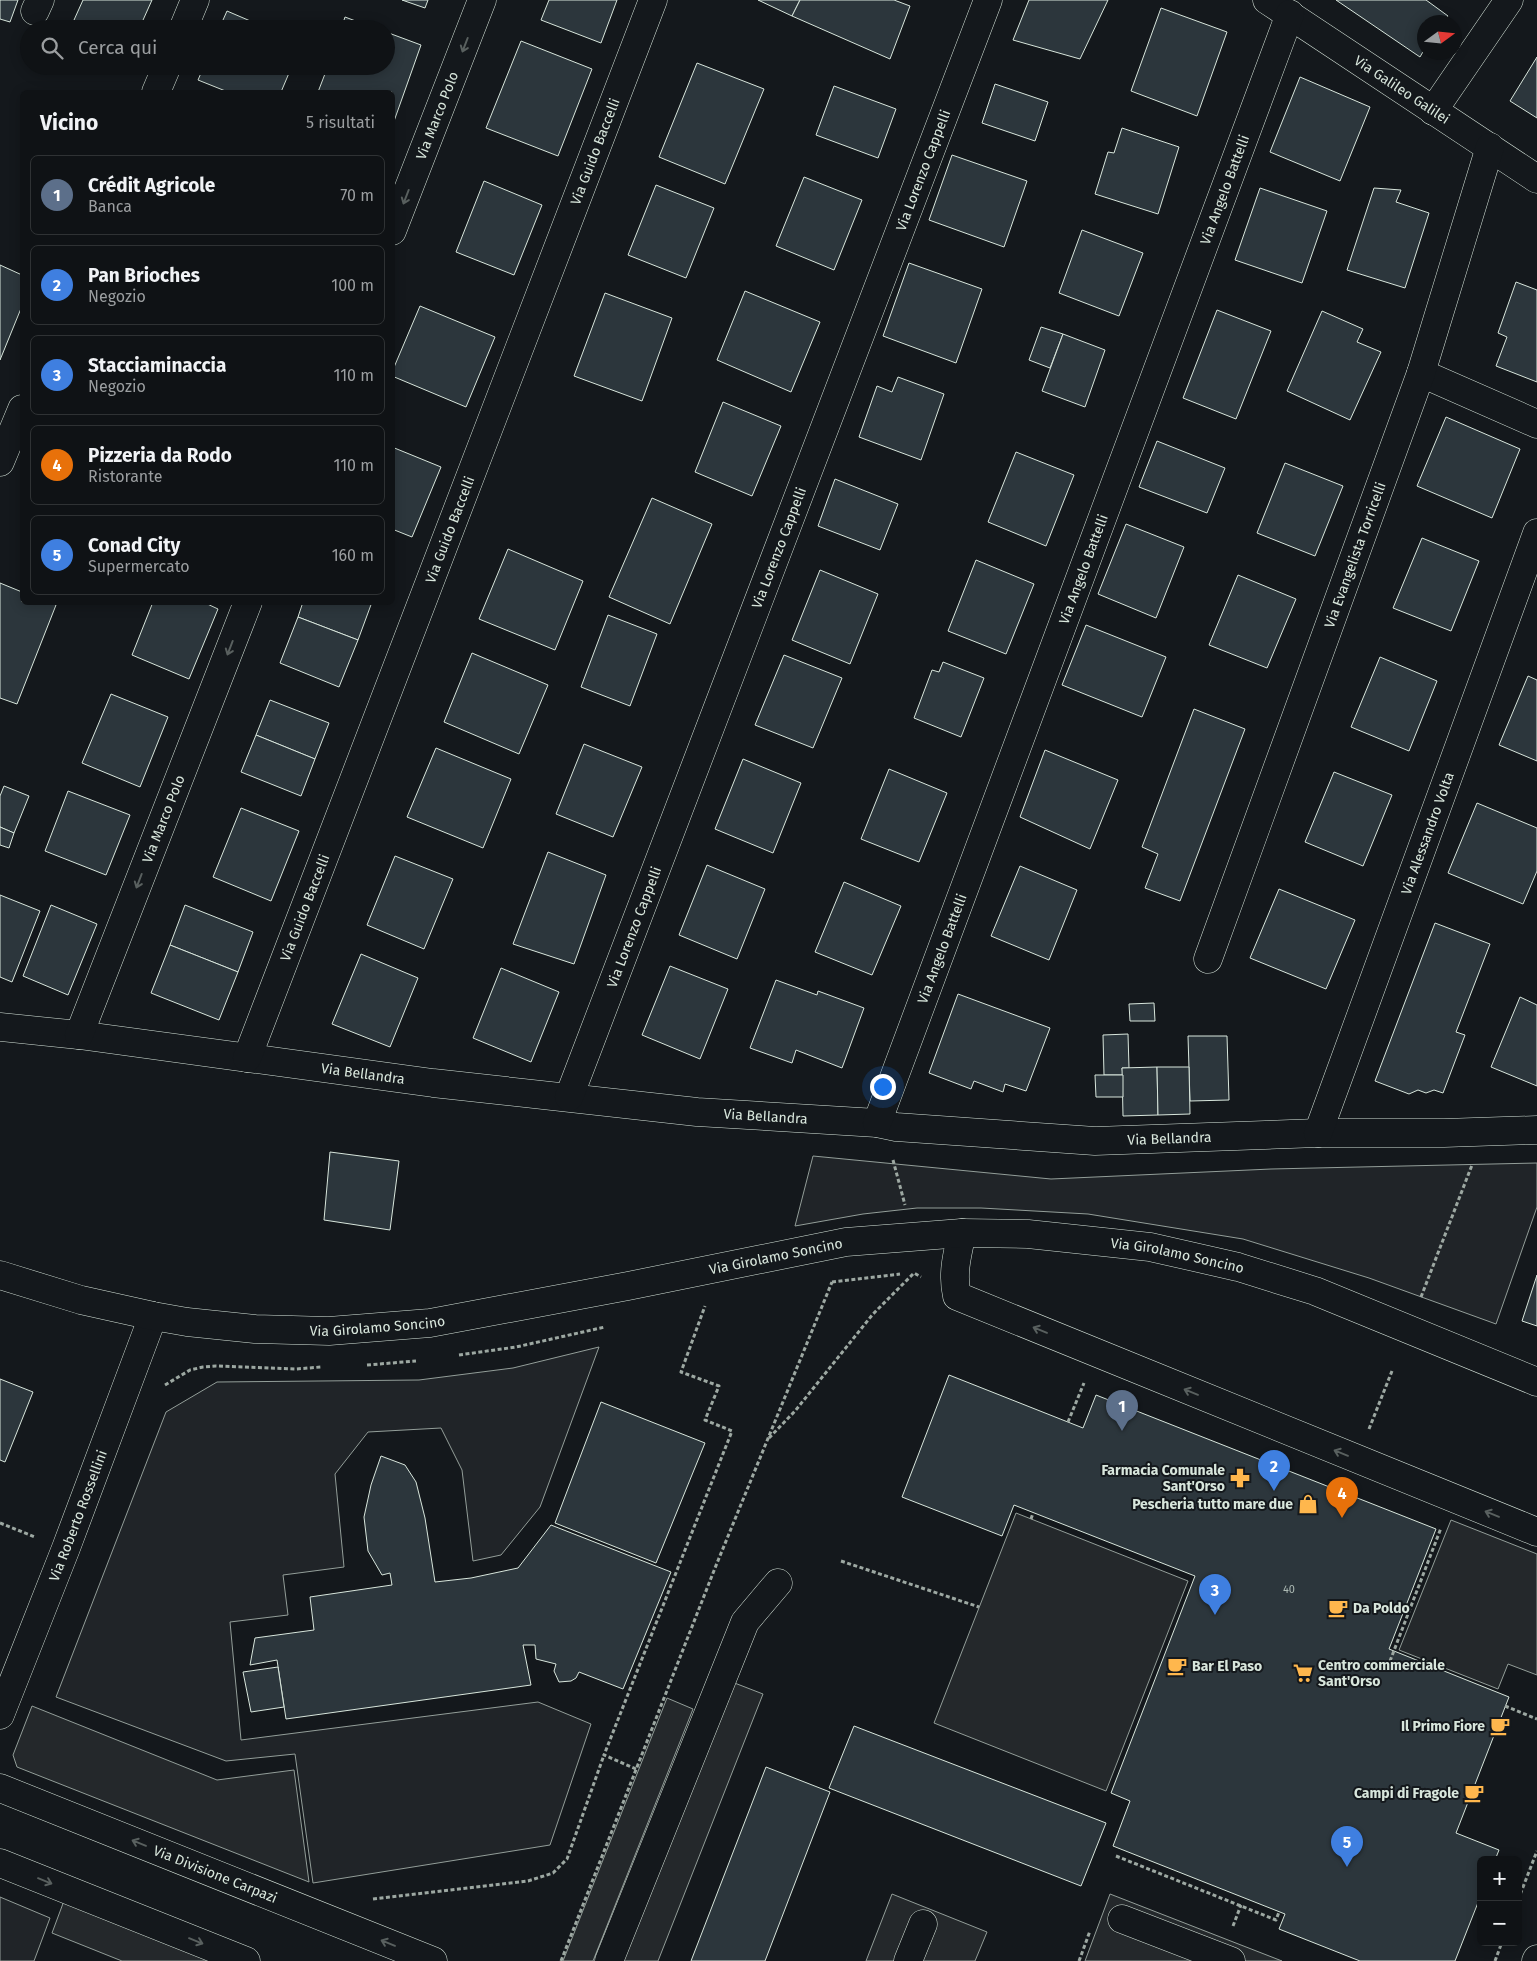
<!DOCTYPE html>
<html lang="it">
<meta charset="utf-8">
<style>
:root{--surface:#0f1215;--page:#1d2022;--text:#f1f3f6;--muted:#9b9ea0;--line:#2f3234;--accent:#0b8043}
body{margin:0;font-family:"Fira Sans",sans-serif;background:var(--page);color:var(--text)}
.controls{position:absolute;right:15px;bottom:15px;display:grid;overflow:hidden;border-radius:8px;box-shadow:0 2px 12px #0003}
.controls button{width:45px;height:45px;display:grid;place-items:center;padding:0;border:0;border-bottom:1px solid var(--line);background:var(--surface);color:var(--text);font:25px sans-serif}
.compass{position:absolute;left:1417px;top:15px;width:45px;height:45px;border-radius:50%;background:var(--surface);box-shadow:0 2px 12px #0003;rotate:75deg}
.you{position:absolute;left:882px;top:1086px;width:18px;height:18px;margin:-12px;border:4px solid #fff;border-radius:50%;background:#1a73e8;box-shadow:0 0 0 8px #1a73e833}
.badge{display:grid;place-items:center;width:32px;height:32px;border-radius:50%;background:var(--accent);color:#fff;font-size:16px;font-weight:700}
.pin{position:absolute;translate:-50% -41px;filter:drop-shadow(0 1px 2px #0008)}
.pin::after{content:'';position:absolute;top:26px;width:18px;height:15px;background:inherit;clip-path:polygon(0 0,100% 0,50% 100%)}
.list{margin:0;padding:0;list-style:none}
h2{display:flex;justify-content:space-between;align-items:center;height:65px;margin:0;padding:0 20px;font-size:21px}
h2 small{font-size:16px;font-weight:400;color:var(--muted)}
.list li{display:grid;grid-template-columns:32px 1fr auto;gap:15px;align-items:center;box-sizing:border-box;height:80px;margin:0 10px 10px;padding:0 10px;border:1px solid var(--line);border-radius:8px}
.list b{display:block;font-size:19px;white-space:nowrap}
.list p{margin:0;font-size:16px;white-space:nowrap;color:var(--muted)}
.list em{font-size:16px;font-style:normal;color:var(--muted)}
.icon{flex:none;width:28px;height:28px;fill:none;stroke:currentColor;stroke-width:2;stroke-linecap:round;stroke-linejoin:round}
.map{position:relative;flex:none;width:1537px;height:1961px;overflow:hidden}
.search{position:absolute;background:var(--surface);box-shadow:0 2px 12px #0003;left:20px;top:20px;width:375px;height:55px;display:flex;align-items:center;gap:12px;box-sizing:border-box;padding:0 18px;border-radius:28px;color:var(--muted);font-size:19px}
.panel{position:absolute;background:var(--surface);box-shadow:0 2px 12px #0003;left:20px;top:90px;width:375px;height:515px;border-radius:8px}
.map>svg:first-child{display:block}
</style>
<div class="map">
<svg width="1537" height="1961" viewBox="0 0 1537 1961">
<rect width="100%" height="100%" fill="#14181c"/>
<g fill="#202428" stroke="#939e99">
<path d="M813,1156l238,23 220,-10 266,-6v44l-41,117 -127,-46 -126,-39 -155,-25 -107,-6h-64l-54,6 -68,12z"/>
<path d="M599,1347l-59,160 -39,48 -28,6 -11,-91 -21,-42 -73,4 -33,42 9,93 -61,8 5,40 -58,7 11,118 297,-38 53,22 -41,121 -237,38 -18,-129 -69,7 -170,-64 110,-285 51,-30 202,-2 94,-12z"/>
<path d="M0,1897l50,21 -16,43h-34z"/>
</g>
<g fill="#24282b" stroke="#939e99">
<path d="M1016,1513l172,68 -82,210 -172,-68z"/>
<path d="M1451,1520l86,34v121l-29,-11 -10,25 -99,-39z"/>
<path d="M732,1682l31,12 -105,267h-35z"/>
<path d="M667,1698l26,11 -100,252h-30z"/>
<path d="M32,1706l185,74 77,-10 15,112 -292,-115 -4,-12z"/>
<path d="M68,1890l178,71h-124l-70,-28z"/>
<path d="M892,1894l95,38 -12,29h-109z"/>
<path d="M1110,1894l172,67h-197z"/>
</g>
<g fill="#2c363c" stroke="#d8e6dc">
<path d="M0,0h18l-8,22 -10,-3z"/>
<path d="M83,0h69l-13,29h-47l-18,-9z"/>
<path d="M402,0h26l-3,8z"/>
<path d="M549,0h68l-16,43 -60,-23z"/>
<path d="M758,0h42l-8,16z"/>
<path d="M800,0h94l16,6 -20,53 -98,-43z"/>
<path d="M1029,0h79l-28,59 -67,-19z"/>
<path d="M1336,0h90l22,16 -5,6h-19v28l-4,7z"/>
<path d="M1161,8l66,24 -30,84 -66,-25z"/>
<path d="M227,11l42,18h-50z"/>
<path d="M345,17l32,12h-36z"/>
<path d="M386,32l35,13 -28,79 -1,-32h-74l10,-26h58z"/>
<path d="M521,41l71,28 -34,87 -72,-28z"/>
<path d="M1537,57v61l-27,-17z"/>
<path d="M697,63l67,26 -39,95 -66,-27z"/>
<path d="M204,66h88l-11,26h-53l-30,-12z"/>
<path d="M1300,77l70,30 -30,74 -70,-29z"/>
<path d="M995,84l53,18 -13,39 -53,-18z"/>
<path d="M834,86l62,23 -18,49 -62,-23z"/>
<path d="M1122,128l57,19 -21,67 -63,-20 13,-42 6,1z"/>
<path d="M952,155l75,26 -23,66 -75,-27z"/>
<path d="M804,177l58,23 -28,70 -58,-24z"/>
<path d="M484,181l58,24 -28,70 -58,-23z"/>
<path d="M656,185l58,23 -28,70 -58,-23z"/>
<path d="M1260,188l67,23 -25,72 -67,-23z"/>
<path d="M1374,188l27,2 -5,12 33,11 -24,75 -58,-18z"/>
<path d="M1082,230l61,23 -24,63 -60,-23z"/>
<path d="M909,263l73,26 -26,74 -73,-27z"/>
<path d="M0,265l22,10v31l-22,54z"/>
<path d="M1516,282l21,8v92l-41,-16 11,-29 -9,-4z"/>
<path d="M745,291l75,31 -29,70 -74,-32z"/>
<path d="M605,293l67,25 -30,83 -68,-25z"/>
<path d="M420,306l75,31 -29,70 -74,-31v-4z"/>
<path d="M1217,310l54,21 -35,88 -53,-21z"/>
<path d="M1322,311l41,18 -6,13 24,10 -31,68 -63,-29z"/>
<path d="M1041,327l22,7 -13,34 -21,-8z"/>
<path d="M1063,334l42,16 -20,57 -43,-16z"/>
<path d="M898,377l46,17 -23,66 -62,-23 18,-51 15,6z"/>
<path d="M723,402l58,24 -29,70 -57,-24z"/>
<path d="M1446,417l74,32 -28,69 -75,-32z"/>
<path d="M1157,441l68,27 -18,45 -68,-26z"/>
<path d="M392,447l49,20 -29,70 -20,-8z"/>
<path d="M1016,452l58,23 -28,71 -58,-24z"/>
<path d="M1285,463l58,23 -28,70 -58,-23z"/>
<path d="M835,479l63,25 -18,46 -62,-24z"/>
<path d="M652,498l60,26 -42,100 -61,-27z"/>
<path d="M1126,524l58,23 -28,71 -58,-24z"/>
<path d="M1422,538l57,23 -28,70 -58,-23z"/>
<path d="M508,549l75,32 -28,69 -76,-31z"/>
<path d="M976,560l58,24 -28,70 -58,-23z"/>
<path d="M820,570l58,24 -28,70 -58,-24z"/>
<path d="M1238,575l58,24 -29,69 -58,-23z"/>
<path d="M0,583l22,9v10h26l8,3 -39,99 -17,-6z"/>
<path d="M153,602h50l15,7 -29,70 -57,-24z"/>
<path d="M303,602h69l-14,38 -60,-23z"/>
<path d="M608,615l49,19 -27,72 -49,-19z"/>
<path d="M298,617l60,23 -19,47 -59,-24z"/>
<path d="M1086,625l80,32 -24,60 -80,-32z"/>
<path d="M472,653l76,32 -29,69 -75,-32z"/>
<path d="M784,655l58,23 -29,70 -58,-23z"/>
<path d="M1380,657l57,24 -28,70 -58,-24z"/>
<path d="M943,662l41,16 -23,59 -47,-19 18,-48 7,2z"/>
<path d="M1528,676l9,4v81l-38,-16z"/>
<path d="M111,694l57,23 -28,70 -58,-24z"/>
<path d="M270,700l59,23 -14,36 -59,-24z"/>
<path d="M1194,709l51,20 -65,172 -35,-13 13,-34 -16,-7z"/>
<path d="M256,735l59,24 -14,37 -60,-24z"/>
<path d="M584,744l58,23 -29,70 -57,-23z"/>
<path d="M436,748l75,31 -28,69 -76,-31z"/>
<path d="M1045,750l73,30 -28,69 -70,-32z"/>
<path d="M743,759l58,24 -28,70 -58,-24z"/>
<path d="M889,769l58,24 -28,69 -58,-23z"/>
<path d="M1334,772l58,23 -29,71 -58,-24z"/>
<path d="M4,786l25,10 -15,37 -14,-6v-31z"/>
<path d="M68,791l62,24 -24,60 -61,-24z"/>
<path d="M1477,803l60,25v43l-14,33 -75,-31z"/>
<path d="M241,808l58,23 -28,70 -58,-24z"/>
<path d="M0,827l14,6 -5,15 -9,-3z"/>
<path d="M548,852l58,23 -32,89 -61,-20z"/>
<path d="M395,856l58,23 -29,70 -57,-24z"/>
<path d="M707,865l58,24 -28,70 -58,-24z"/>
<path d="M1020,866l57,24 -28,70 -58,-24z"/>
<path d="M844,882l57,24 -29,69 -57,-23z"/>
<path d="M1279,889l76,31 -29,69 -76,-31z"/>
<path d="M0,895l40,16 -28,71 -12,-5z"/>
<path d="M51,905l46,19 -29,71 -45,-19z"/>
<path d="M185,905l68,27 -15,40 -68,-27z"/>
<path d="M1435,923l55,21 -34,88 9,3 -22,58 -9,-3 -8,3 -8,-3 -9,4 -34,-13z"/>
<path d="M170,945l68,27 -19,48 -68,-27z"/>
<path d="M361,954l57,24 -28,69 -58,-23z"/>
<path d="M670,966l58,23 -28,70 -58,-24z"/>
<path d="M501,968l58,24 -28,70 -58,-24z"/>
<path d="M776,980l41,15 1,-4 46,17 -22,60 -46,-18 -4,13 -42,-15z"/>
<path d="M958,994l92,34 -24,63 -21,-7 -2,8 -29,-11 -3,8 -42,-16z"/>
<path d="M1520,997l17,8v81l-46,-19z"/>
<path d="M1154,1003l1,18h-25l-1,-17z"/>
<path d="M1128,1034l1,34h-7l1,7h-19l-1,-40z"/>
<path d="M1188,1036h39l2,64 -39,1z"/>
<path d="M1157,1067l1,48 -35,1 -1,-48z"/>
<path d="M1157,1067h32l1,47 -32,1z"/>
<path d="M1095,1075h28v22h-27z"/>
<path d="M330,1152l69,9 -9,69 -66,-10z"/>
<path d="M1537,1275v51l-15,-5z"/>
<path d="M949,1375l134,53 13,-33 340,134 -47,120 120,48 -53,136 43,17 -4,10h-14v35l-26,66h-95l-81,-32 6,-15 -172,-68 17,-45 -19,-8 84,-217 -181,-71 -12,31 -100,-39z"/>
<path d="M0,1379l33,13 -28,70 -5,-2z"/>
<path d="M601,1402l104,41 -49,120 -101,-40z"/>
<path d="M381,1456l24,9 11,17 9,36 10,64 36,-4 47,-10 33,-43 120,47 -48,117 -44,-17 -3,6 -5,3 -12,1 -5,-11 2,-7 -20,-5 -1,-14h-12l8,40 -245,34 -9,-59 -27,5 5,-27 59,-8 -4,-33 82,-12 -2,-12 -8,2 -14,-24 -4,-34 7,-32z"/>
<path d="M278,1667l6,40 -33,5 -8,-40z"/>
<path d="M854,1726l252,97 -25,63 -252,-98z"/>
<path d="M766,1767l64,25 -65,169h-74z"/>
</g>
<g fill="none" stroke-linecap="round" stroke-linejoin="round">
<defs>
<g id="minor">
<path id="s1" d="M1267,0l270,179"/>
<path d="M35,11l5,-11"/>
<path d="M183,29l12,-29"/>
<path d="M156,92l11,-26"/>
<path d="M1433,111l76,-111"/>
<path id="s2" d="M392,231l90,-231"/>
<path d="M1421,373l116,51"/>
<path d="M0,462l22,-53"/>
<path id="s3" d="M1208,959l213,-586 69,-226"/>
<path id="s4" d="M0,1027l79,8 354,48 264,29 180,11 19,4 199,14 223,-8h126l93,-3"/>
<path id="s5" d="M79,1035l169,-433"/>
<path id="s6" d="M247,1058l406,-1058"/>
<path id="s7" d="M569,1097l419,-1097"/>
<path id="s8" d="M877,1123l413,-1109"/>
<path id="s9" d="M1318,1133l219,-600"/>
<path d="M962,1233c-5,22 -10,41 -5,63l580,236"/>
<path id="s10" d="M0,1715l66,-167 87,-232"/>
<path id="s11" d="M0,1788l433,173"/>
<path d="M0,1863l246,98"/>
<path d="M1122,1919l109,42"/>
<path d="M609,1961l136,-339 33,-39"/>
<path d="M908,1961l15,-37"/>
<path d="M1536,1961l1,-2"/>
</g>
<g id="major">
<path id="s12" d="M0,1275l81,25 72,16 34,6 68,7 74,2 101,-8 198,-37 218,-44 116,-9 66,1 122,13 88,20 77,24 222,91"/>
</g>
</defs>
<use href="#minor" stroke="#d8e6dc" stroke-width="29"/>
<use href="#major" stroke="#d8e6dc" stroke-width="29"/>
<g stroke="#9da8a2" stroke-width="3" stroke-dasharray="4 2.5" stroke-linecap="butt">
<path d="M893,1160l12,45"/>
<path d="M832,1282l68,-8"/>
<path d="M1421,1297l51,-132"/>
<path d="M459,1355l57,-8 89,-20"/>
<path d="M367,1365l49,-4"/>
<path d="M165,1385l25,-15 13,-3 13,-1 80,3 25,-2"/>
<path d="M1068,1422l16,-39"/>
<path d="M1369,1429l23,-58"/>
<path d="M769,1438l26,-27 78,-97 41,-41 7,4"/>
<path d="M1031,1519l2,-6"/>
<path d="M0,1523l35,14"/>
<path d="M841,1561l138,46"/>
<path d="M1390,1661l51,-133"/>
<path d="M1505,1706l32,13"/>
<path d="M636,1769l-32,-14 128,-324 -27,-11 14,-34 -38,-14 24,-66"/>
<path d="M1116,1856l160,64 3,-8"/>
<path d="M373,1899l155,-18 25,-8 14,-14 37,-104"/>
<path d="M1518,1900l19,-49"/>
<path d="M1233,1926l8,-21"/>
<path d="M561,1961l154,-393 117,-286"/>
<path d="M1079,1961l11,-30"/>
<path d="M1495,1961l7,-19"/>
</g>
<use href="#minor" stroke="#14181c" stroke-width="28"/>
<use href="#major" stroke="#14181c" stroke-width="28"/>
</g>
<defs><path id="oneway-shaft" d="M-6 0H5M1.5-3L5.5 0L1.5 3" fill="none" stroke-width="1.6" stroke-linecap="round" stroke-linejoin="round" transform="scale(1.25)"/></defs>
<g stroke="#59605f">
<use href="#oneway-shaft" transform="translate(465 45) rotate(111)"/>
<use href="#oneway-shaft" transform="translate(406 197) rotate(111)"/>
<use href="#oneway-shaft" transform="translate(230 648) rotate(111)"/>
<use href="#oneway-shaft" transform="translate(139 881) rotate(111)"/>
<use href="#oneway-shaft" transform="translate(1040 1330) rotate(-158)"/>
<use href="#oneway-shaft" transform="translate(1191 1392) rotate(-158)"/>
<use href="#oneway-shaft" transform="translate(1341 1453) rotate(-158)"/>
<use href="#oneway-shaft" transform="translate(1492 1514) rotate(-158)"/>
<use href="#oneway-shaft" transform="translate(139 1843) rotate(-158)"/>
<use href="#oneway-shaft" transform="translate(45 1881) rotate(22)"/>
<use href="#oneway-shaft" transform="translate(196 1941) rotate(22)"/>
<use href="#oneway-shaft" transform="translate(388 1943) rotate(-158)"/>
</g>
<defs>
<symbol id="pharmacy-bare" viewBox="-9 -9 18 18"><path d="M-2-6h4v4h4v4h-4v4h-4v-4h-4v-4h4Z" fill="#ffb74d" stroke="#14181c" stroke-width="2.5" paint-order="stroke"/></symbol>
<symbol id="shop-bare" viewBox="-9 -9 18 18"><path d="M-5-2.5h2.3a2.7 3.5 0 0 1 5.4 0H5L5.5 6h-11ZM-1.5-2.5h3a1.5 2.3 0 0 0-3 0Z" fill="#ffb74d" stroke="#14181c" stroke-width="2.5" paint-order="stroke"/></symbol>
<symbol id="cafe-bare" viewBox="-9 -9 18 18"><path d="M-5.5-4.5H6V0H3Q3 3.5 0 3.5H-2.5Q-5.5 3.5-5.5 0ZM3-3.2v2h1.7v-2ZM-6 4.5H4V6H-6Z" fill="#ffb74d" stroke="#14181c" stroke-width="2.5" paint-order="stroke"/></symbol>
<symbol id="supermarket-bare" viewBox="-9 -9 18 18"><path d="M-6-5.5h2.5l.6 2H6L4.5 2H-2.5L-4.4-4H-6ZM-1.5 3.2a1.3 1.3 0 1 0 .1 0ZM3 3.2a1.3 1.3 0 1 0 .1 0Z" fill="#ffb74d" stroke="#14181c" stroke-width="2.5" paint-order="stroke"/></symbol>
</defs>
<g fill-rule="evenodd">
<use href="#pharmacy-bare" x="1226" y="1464" width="28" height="28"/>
<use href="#shop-bare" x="1294" y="1490" width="28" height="28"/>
<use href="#cafe-bare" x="1324" y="1594" width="28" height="28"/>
<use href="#cafe-bare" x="1163" y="1652" width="28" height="28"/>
<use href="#supermarket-bare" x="1289" y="1659" width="28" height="28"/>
<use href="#cafe-bare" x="1486" y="1712" width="28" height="28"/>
<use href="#cafe-bare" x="1460" y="1779" width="28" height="28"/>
</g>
<g text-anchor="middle" stroke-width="4" stroke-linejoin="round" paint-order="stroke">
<g font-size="11" fill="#adbab4">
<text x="1289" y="1593">40</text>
</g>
<g font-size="14" fill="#d8e6dc" stroke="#14181c">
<text dy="5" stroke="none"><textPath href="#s1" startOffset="162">Via Galileo Galilei</textPath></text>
<text dy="5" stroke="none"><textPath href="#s2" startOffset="124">Via Marco Polo</textPath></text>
<text dy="5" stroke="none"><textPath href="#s6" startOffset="971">Via Guido Baccelli</textPath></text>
<text dy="5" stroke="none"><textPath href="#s7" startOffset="992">Via Lorenzo Cappelli</textPath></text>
<text dy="5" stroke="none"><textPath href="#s8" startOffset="996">Via Angelo Battelli</textPath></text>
<text dy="5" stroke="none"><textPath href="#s6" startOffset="566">Via Guido Baccelli</textPath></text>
<text dy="5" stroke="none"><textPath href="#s7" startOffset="588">Via Lorenzo Cappelli</textPath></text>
<text dy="5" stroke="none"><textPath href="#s3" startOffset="430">Via Evangelista Torricelli</textPath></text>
<text dy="5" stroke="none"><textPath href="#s8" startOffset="591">Via Angelo Battelli</textPath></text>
<text dy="5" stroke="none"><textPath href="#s5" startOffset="232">Via Marco Polo</textPath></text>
<text dy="5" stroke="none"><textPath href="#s9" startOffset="319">Via Alessandro Volta</textPath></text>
<text dy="5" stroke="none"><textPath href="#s6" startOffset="161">Via Guido Baccelli</textPath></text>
<text dy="5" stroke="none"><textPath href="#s7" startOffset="182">Via Lorenzo Cappelli</textPath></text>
<text dy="5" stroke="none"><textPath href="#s8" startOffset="186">Via Angelo Battelli</textPath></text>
<text dy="5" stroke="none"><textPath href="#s4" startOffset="366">Via Bellandra</textPath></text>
<text dy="5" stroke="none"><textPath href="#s4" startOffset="771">Via Bellandra</textPath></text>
<text dy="5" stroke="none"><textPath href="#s4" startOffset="1176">Via Bellandra</textPath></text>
<text dy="5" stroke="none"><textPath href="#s12" startOffset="1194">Via Girolamo Soncino</textPath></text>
<text dy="5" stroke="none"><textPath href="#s12" startOffset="789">Via Girolamo Soncino</textPath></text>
<text dy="5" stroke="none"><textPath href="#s12" startOffset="384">Via Girolamo Soncino</textPath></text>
<text dy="5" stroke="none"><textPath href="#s10" startOffset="214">Via Roberto Rossellini</textPath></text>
<text dy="5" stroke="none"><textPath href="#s11" startOffset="232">Via Divisione Carpazi</textPath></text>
</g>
<g font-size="14" font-weight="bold" fill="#d8e6dc" stroke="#14181c" text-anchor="end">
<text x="1225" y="1475">Farmacia Comunale<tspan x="1225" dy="16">Sant'Orso</tspan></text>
<text x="1293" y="1509">Pescheria tutto mare due</text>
<text x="1353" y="1613" text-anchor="start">Da Poldo</text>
<text x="1318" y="1670" text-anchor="start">Centro commerciale<tspan x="1318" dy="16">Sant'Orso</tspan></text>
<text x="1192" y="1671" text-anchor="start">Bar El Paso</text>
<text x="1485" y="1731">Il Primo Fiore</text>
<text x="1459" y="1798">Campi di Fragole</text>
</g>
</g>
</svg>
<div class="controls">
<button>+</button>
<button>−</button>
</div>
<svg class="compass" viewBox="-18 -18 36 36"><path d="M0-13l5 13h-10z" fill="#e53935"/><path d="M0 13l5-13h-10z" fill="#9b9ea0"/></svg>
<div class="you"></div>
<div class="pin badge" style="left:1122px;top:1431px;background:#5c6f8a">1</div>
<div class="pin badge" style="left:1274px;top:1491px;background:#3f7fe0">2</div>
<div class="pin badge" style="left:1215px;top:1615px;background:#3f7fe0">3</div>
<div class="pin badge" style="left:1342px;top:1518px;background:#e8710a">4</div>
<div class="pin badge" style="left:1347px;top:1867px;background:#3f7fe0">5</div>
<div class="search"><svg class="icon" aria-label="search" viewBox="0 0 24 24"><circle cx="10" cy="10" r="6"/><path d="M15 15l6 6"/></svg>Cerca qui</div>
<section class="panel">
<h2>Vicino<small>5 risultati</small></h2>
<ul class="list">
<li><span class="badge" style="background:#5c6f8a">1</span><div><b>Crédit Agricole</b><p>Banca</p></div><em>70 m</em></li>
<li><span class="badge" style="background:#3f7fe0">2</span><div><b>Pan Brioches</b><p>Negozio</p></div><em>100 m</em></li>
<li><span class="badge" style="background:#3f7fe0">3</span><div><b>Stacciaminaccia</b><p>Negozio</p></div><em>110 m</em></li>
<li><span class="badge" style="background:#e8710a">4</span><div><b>Pizzeria da Rodo</b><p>Ristorante</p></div><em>110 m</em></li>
<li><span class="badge" style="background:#3f7fe0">5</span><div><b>Conad City</b><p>Supermercato</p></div><em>160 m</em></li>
</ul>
</section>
</div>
